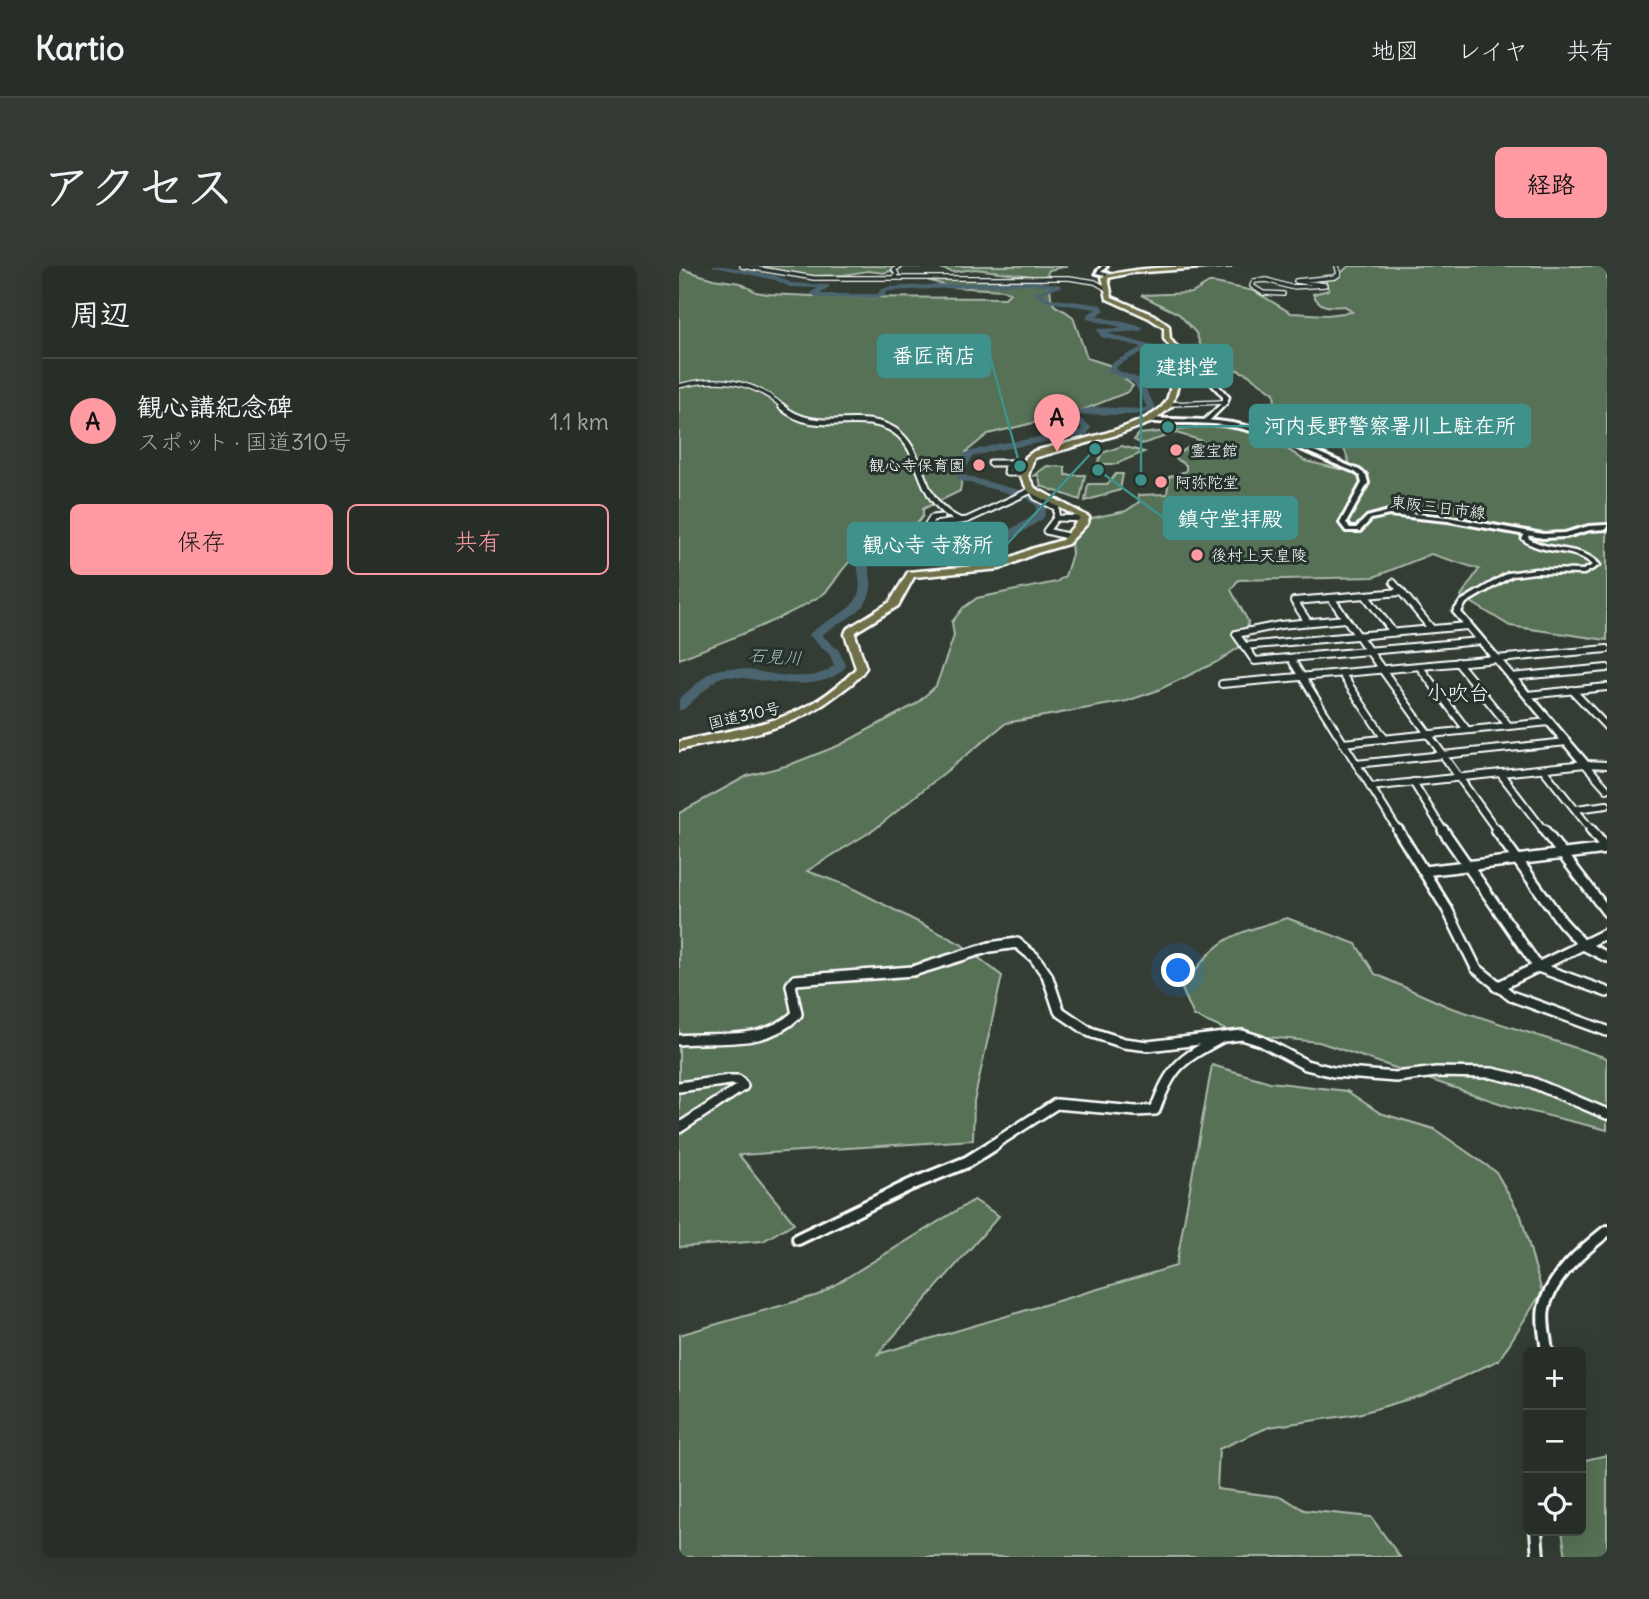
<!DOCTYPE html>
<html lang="ja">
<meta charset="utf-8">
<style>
:root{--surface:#262e27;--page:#323a33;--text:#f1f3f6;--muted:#a4a8a7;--line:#424a44;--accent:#ff9aa2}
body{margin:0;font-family:Delius,"Klee One",sans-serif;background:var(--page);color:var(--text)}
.controls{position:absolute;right:21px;bottom:21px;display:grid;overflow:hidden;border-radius:10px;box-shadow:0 7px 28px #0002}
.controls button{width:63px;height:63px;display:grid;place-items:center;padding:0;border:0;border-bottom:2px solid var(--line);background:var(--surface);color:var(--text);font:35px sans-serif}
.you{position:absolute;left:500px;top:705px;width:24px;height:24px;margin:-18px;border:5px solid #fff;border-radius:50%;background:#1a73e8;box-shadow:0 0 0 10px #1a73e833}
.badge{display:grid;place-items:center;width:46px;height:46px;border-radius:50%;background:var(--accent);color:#111;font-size:23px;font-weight:700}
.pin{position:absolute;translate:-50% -58px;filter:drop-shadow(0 2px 4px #0008)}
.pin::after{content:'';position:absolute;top:37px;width:24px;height:21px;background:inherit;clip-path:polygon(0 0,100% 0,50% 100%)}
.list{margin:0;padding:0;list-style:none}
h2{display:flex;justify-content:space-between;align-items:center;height:91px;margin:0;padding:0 28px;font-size:30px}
h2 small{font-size:23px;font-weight:400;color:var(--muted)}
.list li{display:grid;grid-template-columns:46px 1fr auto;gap:21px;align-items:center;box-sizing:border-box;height:126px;padding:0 28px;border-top:2px solid var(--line)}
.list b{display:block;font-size:26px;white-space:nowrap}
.list p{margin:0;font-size:23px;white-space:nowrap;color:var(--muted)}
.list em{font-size:23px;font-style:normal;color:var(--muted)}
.actions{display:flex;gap:14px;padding:21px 28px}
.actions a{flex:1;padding:16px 0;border:2px solid var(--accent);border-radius:10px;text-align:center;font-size:24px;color:var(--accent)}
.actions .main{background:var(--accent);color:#111}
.icon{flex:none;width:38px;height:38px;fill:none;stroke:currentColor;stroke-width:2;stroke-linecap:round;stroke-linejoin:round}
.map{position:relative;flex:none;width:928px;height:1291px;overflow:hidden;border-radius:10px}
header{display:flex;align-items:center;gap:42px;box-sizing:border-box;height:98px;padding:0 35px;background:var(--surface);border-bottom:2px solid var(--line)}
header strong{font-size:33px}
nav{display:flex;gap:38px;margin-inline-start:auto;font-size:24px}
.intro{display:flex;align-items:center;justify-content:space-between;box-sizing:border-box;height:168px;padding:0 42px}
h1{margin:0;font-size:49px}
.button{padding:18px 32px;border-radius:10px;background:var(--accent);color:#111;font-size:24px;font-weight:700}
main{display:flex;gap:42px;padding:0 42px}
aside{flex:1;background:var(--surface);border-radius:10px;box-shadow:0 7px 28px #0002}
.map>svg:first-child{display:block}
</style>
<header>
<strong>Kartio</strong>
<nav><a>地図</a><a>レイヤ</a><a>共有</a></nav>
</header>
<div class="intro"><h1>アクセス</h1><a class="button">経路</a></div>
<main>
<aside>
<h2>周辺<small></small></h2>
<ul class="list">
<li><span class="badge">A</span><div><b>観心講紀念碑</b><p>スポット · 国道310号</p></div><em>1.1 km</em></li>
</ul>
<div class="actions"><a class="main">保存</a><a>共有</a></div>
</aside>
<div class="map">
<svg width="928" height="1291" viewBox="0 0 928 1291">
<rect width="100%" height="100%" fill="#333d34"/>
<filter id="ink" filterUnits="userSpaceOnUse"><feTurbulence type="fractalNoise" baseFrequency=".0143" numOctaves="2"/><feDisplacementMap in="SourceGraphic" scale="14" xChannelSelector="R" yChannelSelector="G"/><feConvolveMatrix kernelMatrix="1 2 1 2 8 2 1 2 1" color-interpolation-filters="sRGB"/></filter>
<g filter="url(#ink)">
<g fill="#577157" stroke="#abb8ab" stroke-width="2">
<path d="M69,0h320l-19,4 -2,5 -7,2 -65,-8 -22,3 -17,-5h-34l-18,6 -16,-2 -25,4 -30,1z"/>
<path d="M670,0h258v374l-97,-14 -49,-30 18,-27 -48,-15 -57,23 -136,3 -7,10 17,31 -1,21 -30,20 -61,29 -29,10 -121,22 -131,106 -68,42 39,14 115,59 41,32 -28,125 -1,39 -234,15 55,68 -31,18 -84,6v-434l68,-37 42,-11 51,-20 76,-41 20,-18 18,-50 -2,-14 11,-14 14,-10 79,-16 9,-6 7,-22 -1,-12 21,-24 34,-7 13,-9 -1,-7 29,-1 2,-17 17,-6v-6l-13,-8 27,-17 -24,-7 -34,11 -8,-4 5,-6 49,-5 22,-6 37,6 26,10 32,22 34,8 10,-7 -6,-16 -53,-21 -4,-14 -11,-7 -1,-11 -27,-19 -27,-11 -12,-8 -8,-11 -4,-11 -17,-19 -38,-19 51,-2 17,-10h6l39,8 37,22 36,2 25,-3 -7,-6c-14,1 -25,3 -32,-12l16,-4 -4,-11 11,-2z"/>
<path d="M0,2l34,11 27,4 16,9 11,2 69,3 169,1 5,-5 -7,-3 -52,-3 -24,-7 44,-2 69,4 10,5c2,28 7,15 23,30l14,41 22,7 24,21 -5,6 -50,20 -90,22 -22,18 -6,39 -37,18v7l-8,10 -11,5 8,3c-18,13 -41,11 -59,25 -13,9 -19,28 -31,36 -44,27 -95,45 -143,64z"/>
<path d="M443,180l22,6 -28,12h-19l5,-11z"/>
<path d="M368,200l18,1v8h20l-5,25 -39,-14 -3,-11 -5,1z"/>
<path d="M437,208h7l-3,16 -35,11 3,-17h20z"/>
<path d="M608,652l69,26 19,30 74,33 158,51v72l-99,-24 -189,-64 -84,-8 -41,-18 -12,-27c35,-53 47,-53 105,-71z"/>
<path d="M533,799l58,17 77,9 33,22 54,16 62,43 25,44 21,76 -43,68 -76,35 -65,19 -89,13 -50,22 -2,40 65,8 22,13 67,7 29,40h-721v-222l139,-40 156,-95 25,16 -121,138 298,-88z"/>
<path d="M928,1189v102h-41l-4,-26h19v-70z"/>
</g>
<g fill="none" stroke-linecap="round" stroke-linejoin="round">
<path fill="#4c6570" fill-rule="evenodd" d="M32,0h13l53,10 14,7 38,2v2l-10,7h59l2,-4 9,-3 143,-7 29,5v2l-20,6 8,5 52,7 4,5 -9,6 48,11 -3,4 -35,2 47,13 -36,20 -1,4 24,9 16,29c-18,13 -55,3 -79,8l14,11 -4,8 -90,15 -25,7 -7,14 1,5 67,18 14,12 -3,12 -36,23 -11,17 -13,4 -28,2 -77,-10 -12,2c1,10 4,19 4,28 1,28 -32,37 -49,51l17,16 7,15c-24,31 -86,12 -121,10l-8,3 -33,30 -5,1v-11l30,-26 11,-4c31,-5 89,22 114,-4l-4,-10 -21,-20c14,-16 46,-21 50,-44 3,-13 -5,-26 -1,-39 42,-10 85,15 127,3 9,-2 10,-14 17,-20 10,-7 23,-14 33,-20l2,-8 -10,-9 -69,-18 -3,-9 10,-18 32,-9 83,-13 2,-3 -14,-9 2,-7 24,-5 47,2 6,-2 -13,-24 -27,-12 4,-8 31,-16 -41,-10 -4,-8 28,-1 -38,-9v-4l9,-6 -49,-7 -15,-9 17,-6 -17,-3 -143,7 -3,1 -1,4 -7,2h-61l-7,-5 8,-5 -28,-1 -15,-7z"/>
<defs>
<g id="minor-far4">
<path d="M63,0l72,12h255l26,4 12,7"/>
<path d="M216,11l2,-3 -3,-4 6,-4"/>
<path d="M604,28l-20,-1 -11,-7 2,-5 13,-1 23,7 35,-2 -29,-4 39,-4 4,-3 -2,-8"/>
<path d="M0,120c38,-10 74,-6 104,21"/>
<path d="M490,138l57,-2"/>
</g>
<g id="minor-far3">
<path d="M102,140c35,32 79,2 114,25 32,22 19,70 66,90"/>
<path d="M312,197h36"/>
<path d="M329,197l-1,10h18"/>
<path d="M377,252l30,1"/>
<path d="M248,260l40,-6 65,-30 4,7 21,11 -1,10 -10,13 25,6"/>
<path d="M248,260l5,-8 10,-1"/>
<path d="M714,316l8,9"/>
</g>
<g id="minor-far2">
<path d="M720,323l32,39"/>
<path d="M686,329l28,37"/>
<path d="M652,332l167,234"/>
<path d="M666,353l-65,6 -44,9 19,27 225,-20"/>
<path d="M629,356l-14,-21 107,-9"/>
<path d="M565,380l223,-20"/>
<path d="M612,393l108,173"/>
<path d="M778,396l51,63"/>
<path d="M740,400l48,64"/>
<path d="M662,407l44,66"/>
<path d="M832,411l96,-9"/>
<path d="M543,418l385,-35"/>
<path d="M893,424l35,37"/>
<path d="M848,429l80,-8"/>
<path d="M664,477l206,-21"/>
<path d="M677,498l211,-22"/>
<path d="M906,498l22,25"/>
<path d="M864,503l50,63"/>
<path d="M821,507l45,59"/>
<path d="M734,516l31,50"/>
<path d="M691,521l215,-23 22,1"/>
<path d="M897,543l31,-4"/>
</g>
<g id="minor-far1">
<path d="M719,564l49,79 29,59 35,28 96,35"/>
<path d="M764,564l95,137 69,25"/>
<path d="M817,564l66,92 21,23 24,12"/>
<path d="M865,564l63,82"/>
<path d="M912,564l16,20"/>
<path d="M745,605l182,-22"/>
<path d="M818,721l110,-54"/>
<path d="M0,774c42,-4 85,6 118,-26l-6,-29 4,-5 118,-9 77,-24 27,-4 17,14 13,18 12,36 31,21 34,11 24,3 94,-11 19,6 45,24 27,7 63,5 40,-5 56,1 39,9 76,32"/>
<path d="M0,821l51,-7h8l5,6 -64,42"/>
<path d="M312,880l65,-42 80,7 19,-1c16,-44 25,-50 66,-72"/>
</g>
<g id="minor">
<path d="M119,973l112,-54 57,-23 27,-17"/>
<path d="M868,1086c-1,-14 -6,-30 -3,-44 7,-31 40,-59 63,-77"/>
<path d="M857,1265l2,26"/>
</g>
<g id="tertiary">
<path d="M500,94l19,3 31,34 -2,6 -18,18 -5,-1 19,-18v-5l-29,-32 -15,-3z"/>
<path d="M846,268h4l-1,4c22,15 55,6 72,27l-16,9 -49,-1 -23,3 -46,27 -5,9 127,150 1,2 -1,2h-6l-129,-154 8,-11 47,-28 27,-4 48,1 10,-5c-18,-18 -50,-9 -71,-26z"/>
</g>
<g id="secondary">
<path d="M423,0h5l-6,6 9,2v2l-14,-3z"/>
<path d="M471,152c27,2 55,0 82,5 45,8 85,30 127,47l7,5 2,8 -22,40 4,5h6l11,-11 22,-6 59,6 95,17 22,-1 24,-7 18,-1v4l-17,1 -24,7 -23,1 -95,-17 -59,-6 -18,4 -11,12h-14l-6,-8 22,-40 -2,-7 -5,-4c-42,-16 -82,-39 -126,-46 -27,-5 -54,-1 -81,-5l-1,-1z"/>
</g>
<path id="trunk" d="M551,0l-99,7 -23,5 4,19 42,18 15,11 1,13 12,14 3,8 -13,45 -19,16 -33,12 -86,24 -6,18 7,12 54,29 -1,6 -20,21 -31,9 -37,16 -86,8 -16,29 -41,25 -2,3 11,34c-7,11 -17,18 -28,26 -51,40 -99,41 -159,56v-8c67,-17 127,-18 177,-74l-11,-34 2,-5 43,-27 18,-30 87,-8 36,-15 31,-9 18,-22 -51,-26 -9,-16 6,-19 8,-6c30,-8 114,-23 131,-48 4,-5 5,-14 6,-21 7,-23 8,-24 -7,-43v-11l-15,-10 -42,-19 -5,-22c32,-11 92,-11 128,-11z"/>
</defs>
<use href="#minor-far4" stroke="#fff" stroke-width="6"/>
<use href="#minor-far3" stroke="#fff" stroke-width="9"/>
<use href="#minor-far2" stroke="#fff" stroke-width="10"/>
<use href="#minor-far1" stroke="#fff" stroke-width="14"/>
<use href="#minor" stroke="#fff" stroke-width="16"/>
<use href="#tertiary" stroke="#fff" stroke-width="5"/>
<use href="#secondary" stroke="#fff" stroke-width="6"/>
<use href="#trunk" stroke="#fff" stroke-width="5"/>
<use href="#minor-far4" stroke="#26332d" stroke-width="3.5"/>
<use href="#minor-far3" stroke="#26332d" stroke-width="5"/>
<use href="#minor-far2" stroke="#26332d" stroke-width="6"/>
<use href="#minor-far1" stroke="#26332d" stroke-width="9"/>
<use href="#minor" stroke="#26332d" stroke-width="10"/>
<use href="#tertiary" fill="#26332d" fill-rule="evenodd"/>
<use href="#secondary" fill="#26332d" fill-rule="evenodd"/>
<use href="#trunk" fill="#70704a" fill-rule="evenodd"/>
</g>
</g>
<g fill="#ff9aa2" stroke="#26332d" stroke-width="2.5">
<circle cx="497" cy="184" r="7"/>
<circle cx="300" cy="199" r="7"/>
<circle cx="482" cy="216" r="7"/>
<circle cx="518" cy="289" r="7"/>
</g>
<g text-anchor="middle" stroke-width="6" stroke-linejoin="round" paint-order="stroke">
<g font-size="16" fill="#fff" stroke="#26332d" text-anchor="start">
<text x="511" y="190">霊宝館</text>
<text x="286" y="205" text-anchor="end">観心寺保育園</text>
<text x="496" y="222">阿弥陀堂</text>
<text x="532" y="295">後村上天皇陵</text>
</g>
<g font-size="16" fill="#fff" stroke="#26332d">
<text transform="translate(759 241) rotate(7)" y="6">東阪三日市線</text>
<text transform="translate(65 449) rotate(-13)" y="6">国道310号</text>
</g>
<g font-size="18" font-style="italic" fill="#aebabf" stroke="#26332d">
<text transform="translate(96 391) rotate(4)" y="6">石見川</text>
</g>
<g font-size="21" fill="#fff" stroke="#26332d">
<text x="779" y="434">小吹台</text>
</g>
</g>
<path fill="none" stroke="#3f918b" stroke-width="2.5" d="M341 200L311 90M462 214L462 100M489 161L571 160M419 204L485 252M416 183L328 278"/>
<g fill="#3f918b" stroke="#26332d" stroke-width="2.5">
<circle cx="341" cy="200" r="7"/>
<circle cx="462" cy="214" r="7"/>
<circle cx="489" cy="161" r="7"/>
<circle cx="419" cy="204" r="7"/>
<circle cx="416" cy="183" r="7"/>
</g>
<g fill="#3f918b" stroke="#3f918b" stroke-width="2.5">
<rect x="199" y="69" width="112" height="42" rx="7"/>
<rect x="462" y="79" width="91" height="42" rx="7"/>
<rect x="571" y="139" width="280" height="42" rx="7"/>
<rect x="485" y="231" width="133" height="42" rx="7"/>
<rect x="169" y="257" width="159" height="42" rx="7"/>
</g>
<g font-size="21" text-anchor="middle" font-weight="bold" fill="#fff">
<text x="255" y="97">番匠商店</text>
<text x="508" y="108">建掛堂</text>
<text x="711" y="167">河内長野警察署川上駐在所</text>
<text x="551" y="260">鎮守堂拝殿</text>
<text x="249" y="286">観心寺 寺務所</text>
</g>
</svg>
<div class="controls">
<button>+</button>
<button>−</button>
<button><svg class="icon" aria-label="locate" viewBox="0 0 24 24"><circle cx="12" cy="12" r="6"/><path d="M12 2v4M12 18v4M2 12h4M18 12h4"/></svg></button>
</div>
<div class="you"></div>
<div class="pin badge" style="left:378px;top:186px">A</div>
</div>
</main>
